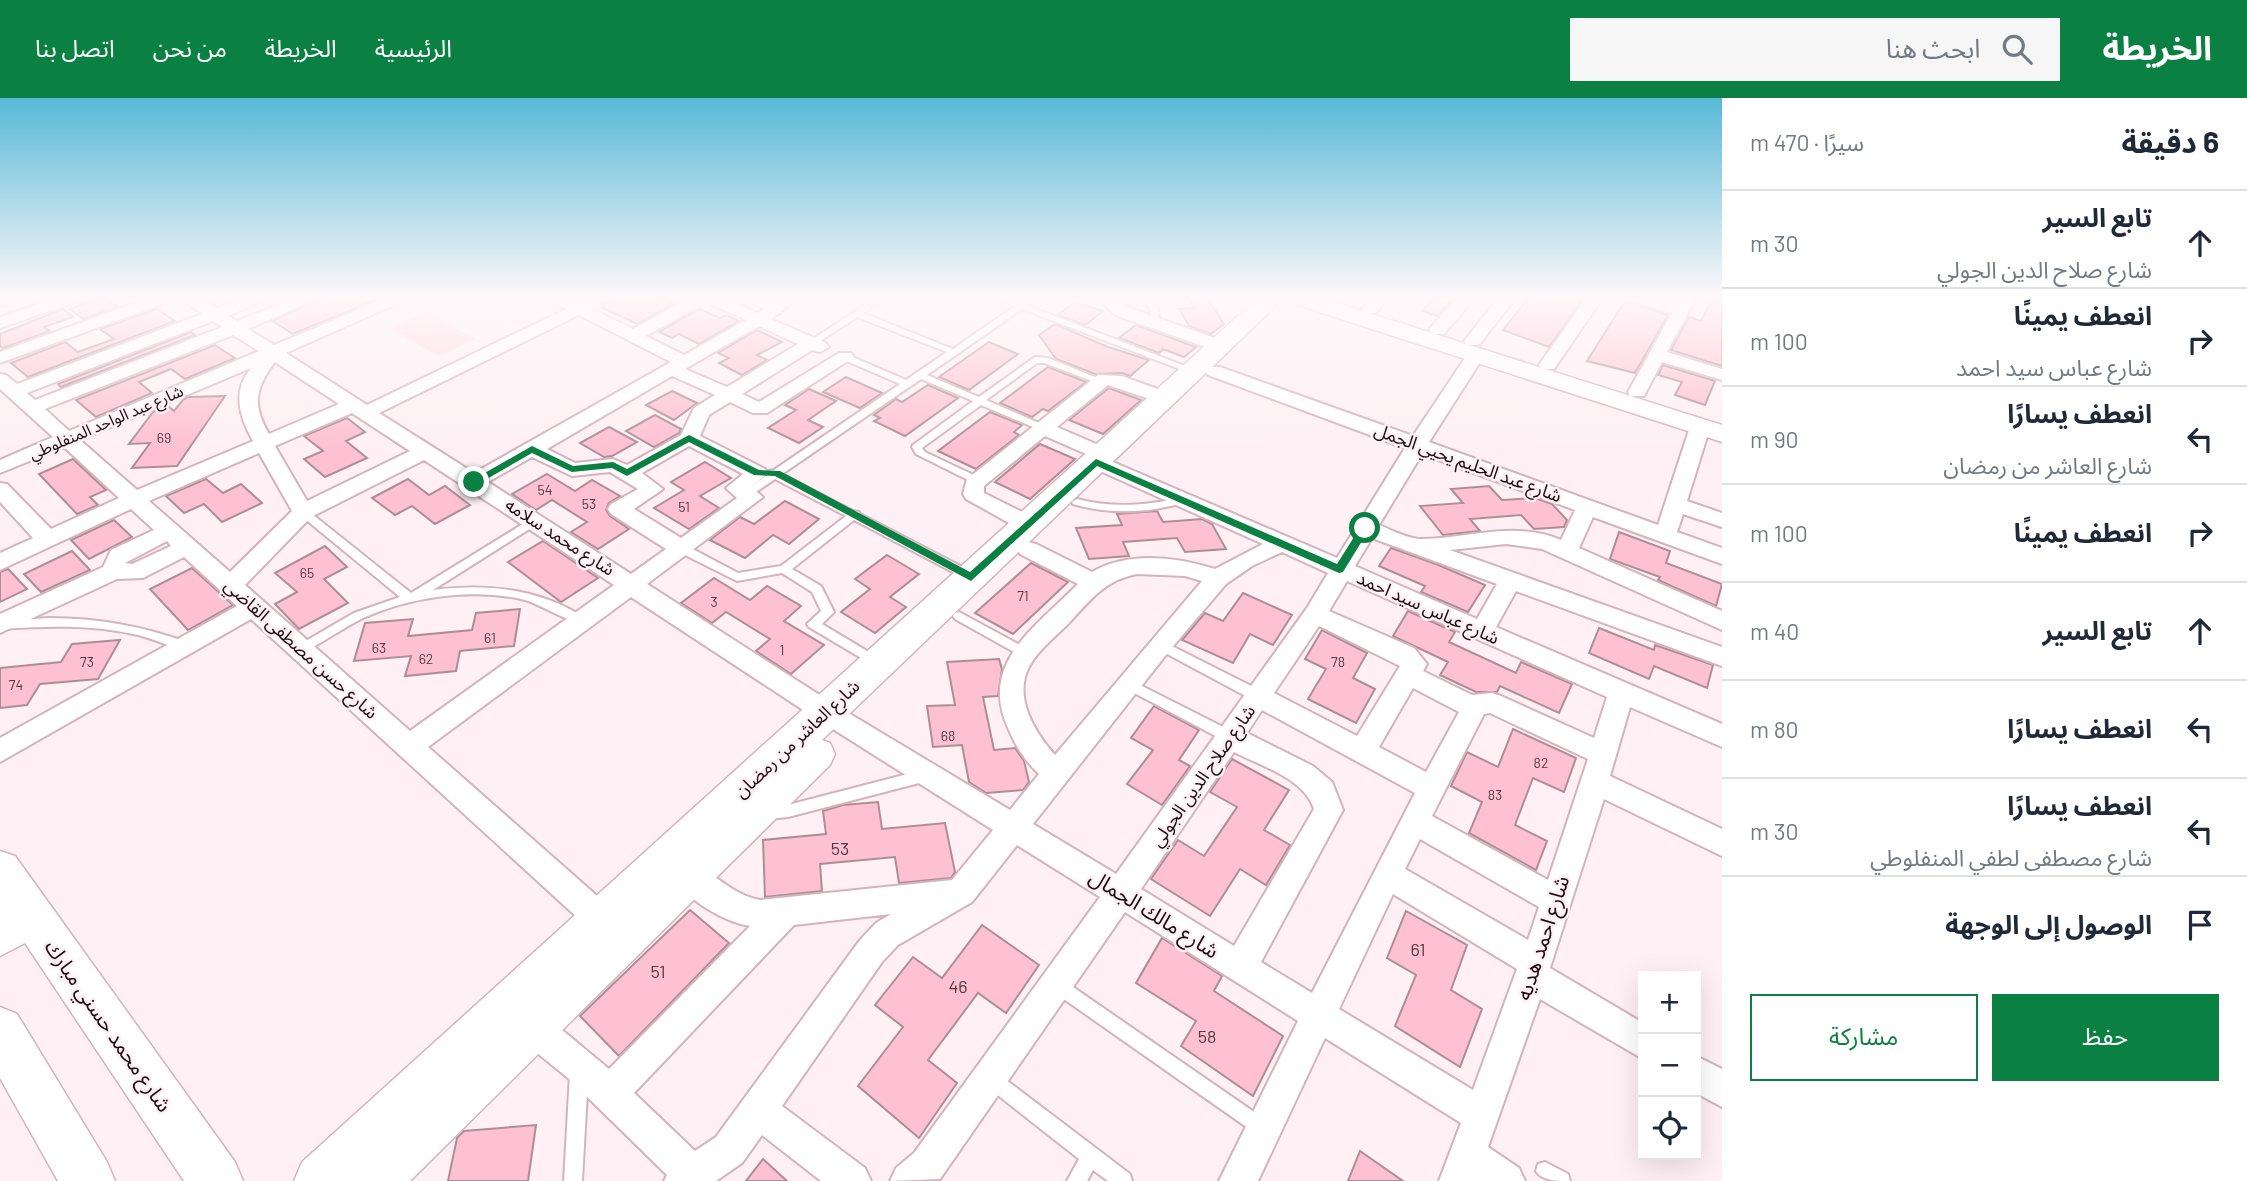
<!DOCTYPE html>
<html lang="ar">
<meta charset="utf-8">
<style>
:root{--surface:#fff;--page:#f6f6f7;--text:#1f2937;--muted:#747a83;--line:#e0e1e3;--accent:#0b8043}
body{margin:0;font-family:Barlow,"Noto Sans Arabic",sans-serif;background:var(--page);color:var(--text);direction:rtl}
.controls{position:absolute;right:21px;bottom:21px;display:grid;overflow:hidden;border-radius:0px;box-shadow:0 7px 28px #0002}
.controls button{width:63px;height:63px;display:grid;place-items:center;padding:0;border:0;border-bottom:2px solid var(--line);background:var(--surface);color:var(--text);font:35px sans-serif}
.stop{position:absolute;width:21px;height:21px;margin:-16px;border:5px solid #0b8043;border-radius:50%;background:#fff}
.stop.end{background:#0b8043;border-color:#fff;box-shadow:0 2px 7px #0008}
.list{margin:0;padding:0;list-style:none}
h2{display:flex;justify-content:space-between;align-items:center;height:91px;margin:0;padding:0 28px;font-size:30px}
h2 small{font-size:23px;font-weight:400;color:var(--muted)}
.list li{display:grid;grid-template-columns:46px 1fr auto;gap:21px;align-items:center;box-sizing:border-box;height:98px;padding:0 28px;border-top:2px solid var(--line)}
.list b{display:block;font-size:26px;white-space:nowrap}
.list p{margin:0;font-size:23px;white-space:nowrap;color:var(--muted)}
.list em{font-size:23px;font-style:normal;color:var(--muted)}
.actions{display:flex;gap:14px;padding:21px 28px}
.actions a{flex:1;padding:16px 0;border:2px solid var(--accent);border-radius:0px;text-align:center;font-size:24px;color:var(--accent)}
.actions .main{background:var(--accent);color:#fff}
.icon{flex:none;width:38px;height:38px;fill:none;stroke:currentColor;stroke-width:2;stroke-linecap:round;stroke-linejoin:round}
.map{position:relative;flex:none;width:1722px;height:1083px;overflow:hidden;direction:ltr}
header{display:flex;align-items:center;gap:42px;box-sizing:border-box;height:98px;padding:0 35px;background:var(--accent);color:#fff}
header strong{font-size:33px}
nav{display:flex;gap:38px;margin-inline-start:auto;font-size:24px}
.search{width:490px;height:63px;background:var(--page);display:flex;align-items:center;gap:18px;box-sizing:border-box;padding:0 24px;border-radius:0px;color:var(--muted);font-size:26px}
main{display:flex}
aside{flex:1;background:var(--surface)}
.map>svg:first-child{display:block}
</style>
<header>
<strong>الخريطة</strong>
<div class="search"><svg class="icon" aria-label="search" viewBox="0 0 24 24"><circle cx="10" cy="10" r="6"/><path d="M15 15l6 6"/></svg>ابحث هنا</div>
<nav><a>الرئيسية</a><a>الخريطة</a><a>من نحن</a><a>اتصل بنا</a></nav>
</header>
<main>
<aside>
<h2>6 دقيقة<small>سيرًا · 470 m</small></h2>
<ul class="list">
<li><svg class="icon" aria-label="ahead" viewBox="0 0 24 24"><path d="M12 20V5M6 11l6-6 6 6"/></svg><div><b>تابع السير</b><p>شارع صلاح الدين الجولي</p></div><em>30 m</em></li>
<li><svg class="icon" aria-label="right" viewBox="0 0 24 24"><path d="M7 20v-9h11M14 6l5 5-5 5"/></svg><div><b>انعطف يمينًا</b><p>شارع عباس سيد احمد</p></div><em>100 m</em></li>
<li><svg class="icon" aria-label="left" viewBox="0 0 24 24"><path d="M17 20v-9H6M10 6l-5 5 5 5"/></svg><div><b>انعطف يسارًا</b><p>شارع العاشر من رمضان</p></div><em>90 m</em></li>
<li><svg class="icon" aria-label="right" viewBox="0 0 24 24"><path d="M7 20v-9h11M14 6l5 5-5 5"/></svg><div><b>انعطف يمينًا</b></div><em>100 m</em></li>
<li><svg class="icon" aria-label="ahead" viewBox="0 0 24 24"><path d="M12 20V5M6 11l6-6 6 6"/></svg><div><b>تابع السير</b></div><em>40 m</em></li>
<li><svg class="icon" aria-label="left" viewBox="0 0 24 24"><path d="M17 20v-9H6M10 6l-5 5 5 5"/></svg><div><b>انعطف يسارًا</b></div><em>80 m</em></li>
<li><svg class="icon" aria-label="left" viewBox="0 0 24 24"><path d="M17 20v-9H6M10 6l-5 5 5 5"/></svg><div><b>انعطف يسارًا</b><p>شارع مصطفى لطفي المنفلوطي</p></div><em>30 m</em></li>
<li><svg class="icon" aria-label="arrive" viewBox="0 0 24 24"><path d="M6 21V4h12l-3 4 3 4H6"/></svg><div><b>الوصول إلى الوجهة</b></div></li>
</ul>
<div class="actions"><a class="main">حفظ</a><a>مشاركة</a></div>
</aside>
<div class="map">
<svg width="1722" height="1083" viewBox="0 0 1722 1083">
<rect width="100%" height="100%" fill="#fef0f4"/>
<path fill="#fed7e2" d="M426,214l50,27 -38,17 -48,-28z"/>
<g fill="#fec1d3" stroke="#ad8e97" stroke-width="2">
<path d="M326,198h59l-92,38 -21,-13z"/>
<path d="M617,198h40l16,8 -36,20 -36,-17z"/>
<path d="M1187,198h19l18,28 -13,10 -22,-8 -10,-17 16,-1z"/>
<path d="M1436,198h19l-17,20 -16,-5z"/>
<path d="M1530,198h55l-36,51 -46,-17z"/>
<path d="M1714,198h8v70l-51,-16 18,-33 12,4z"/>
<path d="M104,199l13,10 -33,12 -14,-10z"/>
<path d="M1625,203l43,14 -33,58 -48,-12z"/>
<path d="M1075,204l28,9 -18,14 -27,-10z"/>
<path d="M63,211l10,8 -29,10 6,4 -47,17 -3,-2v-12z"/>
<path d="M157,211l18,12 -147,56 -17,-14 54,-21 13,10 36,-13 -14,-10z"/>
<path d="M699,211l21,9 6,-3 13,6 -40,23 -20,-10 -7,4 -13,-6z"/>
<path d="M1055,226l53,23 41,13 -19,16 -8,-3 -27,1 -39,-15 -17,-24z"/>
<path d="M1136,227l60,22 -12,10 -21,-8 -4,4 -40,-15z"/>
<path d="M757,232l25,12 -25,13 10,5 -25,15 -23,-12 10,-5 -11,-5z"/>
<path d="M191,234l4,3 -134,52 -3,-3z"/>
<path d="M989,244l29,12 -49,36 -30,-13z"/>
<path d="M215,247l20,13 -50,21 -14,-10 -32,13 13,11 -56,24 -20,-17z"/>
<path d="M1663,267l52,16 -10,24 -30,-10 7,-13 -24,-7z"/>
<path d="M1048,269l38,15 -38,29 -5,-2 -11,8 -32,-14z"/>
<path d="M846,279l36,16 -22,15 -37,-16z"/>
<path d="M928,287l30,13 -53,38 -31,-15 6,-3 -6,-3 22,-16 6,3z"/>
<path d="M1109,290l32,12 -38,34 -34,-14z"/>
<path d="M809,291l27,12 -28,19 15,7 -24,16 -31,-15 28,-18 -11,-5z"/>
<path d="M672,293l25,12 -23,17 -28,-15z"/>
<path d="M225,298l-48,70 -45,2 18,-25 -21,1 24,-32 15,-6 6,5 9,-11 5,-3z"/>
<path d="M990,314l32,13 -8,7 5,3 -43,34 -38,-18z"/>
<path d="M655,317l26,14 -2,4 -25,14 -28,-16z"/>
<path d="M347,320l18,14 -19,9 21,17 -42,19 -21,-18 19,-8 -19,-15z"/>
<path d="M609,329l28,15 -25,14 -8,1 -24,-14z"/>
<path d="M1040,346l35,15 -45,40 -35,-17z"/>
<path d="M73,361l33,31 -16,7 8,8 -21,9 -38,-40z"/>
<path d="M705,364l26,16 -31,18 19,12 -30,21 -35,-21 30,-18 -13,-8z"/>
<path d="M547,376l28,17 17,-11 28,16 -11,7 -3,7 4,6 19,13 -31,20 -27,-17 16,-10 -35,-22 -16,10 -24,-16z"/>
<path d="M206,381l17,14 18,-9 21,19 -40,19 -18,-18 -20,9 -18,-17z"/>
<path d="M408,381l21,16 16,-9 25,19 -35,19 -23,-18 -17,9 -23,-17z"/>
<path d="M1489,388l13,14 33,-2 17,6 15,16 -3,7 -30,2 -13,-14 -51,4 10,12 -37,4 -23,-29 43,-3 -12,-14z"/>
<path d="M785,403l34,18 -30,25 -16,-9 -28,23 -35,-18 30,-23 14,7z"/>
<path d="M1157,413l6,11 39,-3 10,5 14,25 -41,3 -8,-14 -54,4 6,14 -40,3 -13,-31 46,-3 -5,-11z"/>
<path d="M114,422l18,17 -43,22 -18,-19z"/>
<path d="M1619,434l51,19 -4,12 56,21 -6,22 -58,-26 2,-3 -50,-18z"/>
<path d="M543,443l55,37 -37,24 -53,-40z"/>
<path d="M325,448l22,21 -23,12 24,24 -49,26 -24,-25 22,-12 -22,-19z"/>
<path d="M1391,450l45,16 49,21 -17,27 -47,-20 4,-6 -46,-20z"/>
<path d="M72,453l18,19 -49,22 -17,-18z"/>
<path d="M887,457l32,19 -29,23 16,10 -31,26 -34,-21 29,-23 -15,-10z"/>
<path d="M1031,465l37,19 -55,52 -38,-21z"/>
<path d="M192,470l41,37 -45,25 -38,-41z"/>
<path d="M8,471l19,20 -27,13v-30z"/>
<path d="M714,480l36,22 17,-14 34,20 -17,15 40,24 -33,29 -35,-23 14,-12 -44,-27 -14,11 -31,-20z"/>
<path d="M1243,495l49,22 -19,30 -23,-11 -17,29 -51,-23 23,-27 18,8z"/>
<path d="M520,511l-6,37 -54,5 -4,20 -51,5 6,-20 -57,5 11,-38 48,-4 -5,17 64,-6 4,-17z"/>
<path d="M1408,513l47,21 -6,10 67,31 5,-11 51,22 -13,29 -59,-27 -3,6h-21l-36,-17 8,-13 -55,-26z"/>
<path d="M1599,530l55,22 1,-5 58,20 -6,23 -53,-22 -5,13 -60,-26z"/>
<path d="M1322,532l45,23 -14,25 22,11 -19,34 -48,-24 18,-30 -21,-10z"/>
<path d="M120,542l-22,39 -58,5 -13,21 -27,3v-40l61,-6 11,-18z"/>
<path d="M999,561l3,10 -4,27 -15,1 11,53 21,-2 9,13 5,21 -6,8 -37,3 -17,-11 -7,-37 -29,2 -6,-41 28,-1 -8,-43z"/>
<path d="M1154,608l45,24 -20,30 11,6 -28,39 -35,-21 26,-34 -22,-12z"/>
<path d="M1513,631l63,29 -12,34 -31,-14 -18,47 32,16 -11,29 -67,-37 13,-31 -31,-16 16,-34 31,15z"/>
<path d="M1232,661l57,31 -25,40 26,15 -24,40 -26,-16 -30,47 -59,-37 27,-39 26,16 33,-49 -27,-15z"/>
<path d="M878,704l4,27 63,-6 10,49 -4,6 -52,5 -4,-26 -75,7 2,27 -57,6 -2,-57 63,-6 -3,-23 20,-6z"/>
<path d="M690,812l39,33 -110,113 -39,-40z"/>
<path d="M1406,813l61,34 -16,45 31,19 -22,58 -65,-41 21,-51 -29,-17z"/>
<path d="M982,827l57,40 -33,48 -28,-20 -50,67 29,23 -38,55 -61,-52 45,-59 -28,-22 38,-48 29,21z"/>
<path d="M1162,840l60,38 -8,15 69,45 -30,60 -72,-50 15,-25 -60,-38z"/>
<path d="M536,1027l-8,56h-80l9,-43 7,-7z"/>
<path d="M1360,1053l43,30h-55z"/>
<path d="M763,1061l24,22h-41z"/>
</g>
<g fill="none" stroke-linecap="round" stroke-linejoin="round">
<defs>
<g id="lane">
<path d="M793,198h10l-23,15h-6v-4z"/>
<path d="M879,198h10l-26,17 90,36 62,-43 -24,-10h12l195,75 -5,3 -3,-1 -168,-64 -95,66 52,22 56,-40 13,1 57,23 -2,2h-6l-53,-20h-7l-51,37 60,26v4h-6l-59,-25 -59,43 3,4 57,27v4h-8l-58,-29 -4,-7 1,-2 60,-44 -52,-22 -139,95 71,37 6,1 1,2 114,59 2,3 -6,4 -4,-1 -112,-59 -62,49 29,17 13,26 -12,12 60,36 2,3 -2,3 -4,2 -69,-41 -2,-3 14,-13 -9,-19 -30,-19 -45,8 -60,-30 -2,-3 6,-4 4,1 53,28 43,-7 65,-50 -71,-37 -25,17h-8l-1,-2 27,-20v-3l6,-1 126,-86 -58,-25v-4h6l58,25 41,-28 -90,-35 -43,28 -7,-2z"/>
<path d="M1143,198h8l8,16 -2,13 -7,-2 1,-11z"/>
<path d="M1182,399l4,1 1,2 -1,2c-37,11 -76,13 -113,2l-1,-2 5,-3c34,9 71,7 105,-2z"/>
<path d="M303,411l4,1 104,83 120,-74h8l1,2 -1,2 -106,67c40,-5 78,-4 116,10 12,4 24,11 35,17l2,3 -2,3c-11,2 -44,-19 -59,-23 -52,-13 -116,-3 -164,19 -19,10 -37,22 -56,33h-8l-2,-3 2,-3 57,-33 46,-16 -101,-83 -1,-2 1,-2z"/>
<path d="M959,514l70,38 2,3 -2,3h-8l-66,-37 -2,-3 2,-3z"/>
<path d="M49,520c49,0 94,8 140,25l2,3 -6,5c-16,-5 -31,-12 -47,-16 -46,-11 -92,-9 -138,-6v-8z"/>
<path d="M1160,542l103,52 1,4 -1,4h-10l-97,-52 -2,-3z"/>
<path d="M1128,581l107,54 2,4 -2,4 -5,1 -5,-1 -102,-54 -1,-3 1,-3z"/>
<path d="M927,671l5,2 2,4 -2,4 -5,2 -139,36 -20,2 -5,-2 -2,-4 2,-4 25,-4z"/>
<path d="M1057,878l210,145 3,6 -3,6 -6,3 -6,-3 -204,-143 -2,-6 2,-6z"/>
<path d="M579,967l6,3 3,6 -6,107h-18l6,-107 3,-6z"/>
<path d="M991,972l6,3 133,101 2,7h-24l-15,-11 -6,11h-20l12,-22 -94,-74 -3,-6 3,-6z"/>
<path d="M1545,1064l23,12 2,7c-13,0 -28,0 -34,-10l2,-7z"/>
</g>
<g id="street">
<path d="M26,198l-2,3 -24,8v-10z"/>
<path d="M62,198h24l-2,3 -84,29v-11z"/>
<path d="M154,198h24l-2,3 -176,64v-11z"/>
<path d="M178,198h19l20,12 32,-12h23l-44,20 9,5 64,-25h23l-76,33 26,16 118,-49h22l-128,57 81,52 199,-96 -20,-13h21l13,7 13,-7h21l-22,13 41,20 60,-33h27l38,17 6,-4 -24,-13c17,0 33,1 45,13l-14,10 55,24 3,4 -9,5 -8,-2 -70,44 17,8 80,-49h12l3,4 -87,56h-14l-23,-11 -21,13 -9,21 65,33 3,4 -17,14 12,10 -116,87 188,121 175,105 29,-36c-13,-12 -23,-27 -30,-44 -32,-67 27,-103 69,-146l-58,-30 -3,-5 3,-5 8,-2 8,2 56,28c37,-21 84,-15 123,-3l48,-25 -174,-78 -3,-4 7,-5 -48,-21 -61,50v7l52,26 3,5 -3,5h-16l-54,-30 -3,-5 4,-15 131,-104 24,1 49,18 2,4 -9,6 -56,-19 -51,42 53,23 3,4 -7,5 231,99 68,-110 -197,-73 -3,-4 3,-4h12l193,69 56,-84h12l3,4 -55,86 229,83 32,-98 3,-4h14l3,4 -23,74 35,12v14l-39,-13 -6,18 45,16v16l-129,-47 -14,31 143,63v19l-180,-81 -36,-5 -56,6 272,97v19l-206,-75 -20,36 226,97v23l-92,-40 -20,69 112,53v27l-118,-57 -54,169 93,55v36l-103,-60 -52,148 31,21 6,13h-86l22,-58 -136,-85 -67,143h-39l79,-160 -173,-109 -185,267 -50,2 6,-13 18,-15 186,-256 -83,-52 -45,57 -74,43 -16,17 -100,144 83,62 6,13h-50l-59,-46 -20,28 -26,18h-52l3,-6 -99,-97 -48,-39 -5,-12 5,-12 12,-5 12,5 65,54 141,-143c-25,-4 -65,-26 -76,-50l4,-10 11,-4c27,11 41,32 71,38l192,-20 41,-50 -176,-111 -186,-122 -203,150 185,163 5,10 -5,10 -11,5 -11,-5 -340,-311 -251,143v-24l237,-132 -53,-49 -41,21 -26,1 -117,54v-19l103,-47 8,-17 43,-20 -23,-21 -131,61v-17l33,-15 -33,-36v-19l7,1 44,45 68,-31 -55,-51 -64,26v-13l53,-23 -53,-48v-15l6,1 11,9 185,-70zM706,204l40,18 -62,35 -38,-19zM579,217l92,47 -197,111 -95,-60zM213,223l9,6 -187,73 -8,-7zM759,228l39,18 -71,43 -42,-18zM233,237l26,16 -190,80 -24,-22zM275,264l64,42 -70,30c-17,-29 -14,-46 6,-72zM251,270c-19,23 -12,48 2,73l-116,49 -57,-50zM672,278l43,19 -21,13 -13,27 -54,30 -14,-6 -38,4 -28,-14zM352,315l58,38 -103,50 -32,-55zM689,348l54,28 -17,14 11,10 -56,40 -47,-29 29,-20 -21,-16zM259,355l33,58 -62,61 -81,-71zM1422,356l153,56 -14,30c-46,-20 -94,-1 -140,-1 -13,0 -29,-9 -42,-14zM532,359l40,19 38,-4 28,17 -27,15 -3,5 3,5 55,35 -35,25 -143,-92zM424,362l190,125 -204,146 -165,-146 66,-68zM1372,440l125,46 -20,35 -122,-53zM167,443l4,5 -39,18 -7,-1zM1282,454l46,21 -21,35 -191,266 -83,-50 136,-173 57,-67 26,-18zM1137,476l48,2 17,5 -147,174c-20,-22 -42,-58 -26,-88 8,-16 27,-31 40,-44 21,-23 36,-43 68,-49zM1347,483l260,116 -13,41 -93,-42 -9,-3 -20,2 -49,-24 4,-7 -13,-16 -85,-37zM1319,528l81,40 -43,70 -83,-43zM1413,590l46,24 -33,60 -47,-25zM1262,612l153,83 -103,200 -51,-31 82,-152 -11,-28 -19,-16 -66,-33zM1490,615l98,46 -40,121 -116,-64 52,-102zM1234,654c27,14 70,26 80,57l-80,137 -93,-57zM1420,741l119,68 -11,33 -123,-71zM1393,796l124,75 -44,121 -134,-81zM891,816l-15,9 -16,17 -144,197 -21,14 -61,-58 160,-168z"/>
<path d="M1104,198h16l-2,5 9,6 99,35 3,4 -9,5 -6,-1 -99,-35 -14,-13z"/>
<path d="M1374,198h17l-15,17h-12l-2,-4z"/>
<path d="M1459,198h17l-32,38h-12l-3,-4 3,-4z"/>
<path d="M1500,198h17l-38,49h-12l-3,-4z"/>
<path d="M1588,198h16l-50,73h-12l-3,-4z"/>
<path d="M1624,198h27l26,8 4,-8h16l-30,56 55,17v11l-60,-18 -18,34h-14l-2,-4 44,-79 -46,-14z"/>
<path d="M1696,958l26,13v38l-26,-14z"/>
</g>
<g id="secondary">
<path d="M1260,198h55l407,129v17l-440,-142 -460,440 8,3 5,11 -5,11 -420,416h-116l8,-19z"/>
<path d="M0,753l15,5 220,306 8,19h-59l-159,-238 -25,13z"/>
<path d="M0,909l17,7 90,148 8,19h-57l-58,-103z"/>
</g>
</defs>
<use href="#lane" stroke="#d4b3bc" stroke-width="4"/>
<use href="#street" stroke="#d4b3bc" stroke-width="4"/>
<use href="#secondary" stroke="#d4b3bc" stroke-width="3"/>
<use href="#lane" fill="#fff" fill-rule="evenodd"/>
<use href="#street" fill="#fff" fill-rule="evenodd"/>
<use href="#secondary" fill="#fff" fill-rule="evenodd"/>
</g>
<linearGradient id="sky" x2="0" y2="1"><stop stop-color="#57b9d6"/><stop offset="0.57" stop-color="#fff8fa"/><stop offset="1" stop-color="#fff8fa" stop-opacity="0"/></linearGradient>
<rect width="1722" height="350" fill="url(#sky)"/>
<path fill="#0b8043" d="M689,337l70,35 21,1 190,101 126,-113 241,105 24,-38 9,2 -27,44 -4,1 -242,-107 -126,115 -196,-105 -21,-1 -65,-33 -62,34 -15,-8 -40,4 -40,-19 -54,31 -9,-2 63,-36 41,20 40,-4 14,7z"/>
<g text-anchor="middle" stroke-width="5" stroke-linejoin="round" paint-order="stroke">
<g font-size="14" fill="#523b42">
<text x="164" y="345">69</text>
<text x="545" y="397">54</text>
<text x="589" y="411">53</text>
<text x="684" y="414">51</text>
<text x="307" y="480">65</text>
<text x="1023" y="503">71</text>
<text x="714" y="509">3</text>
<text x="490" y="545">61</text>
<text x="379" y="555">63</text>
<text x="782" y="557">1</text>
<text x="426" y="566">62</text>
<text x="87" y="569">73</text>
<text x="1338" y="569">78</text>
<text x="16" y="592">74</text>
<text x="948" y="643">68</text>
<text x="1541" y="670">82</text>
<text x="1495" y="702">83</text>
</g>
<g font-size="16" fill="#190e11" stroke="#fef0f4">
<text transform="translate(106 324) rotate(-23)" y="6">شارع عبد الواحد المنفلوطي</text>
</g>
<g font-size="18" fill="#190e11" stroke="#fef0f4">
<text transform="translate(1468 365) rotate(20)" y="6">شارع عبد الحليم يحيي الجمل</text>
<text transform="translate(560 439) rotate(33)" y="6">شارع محمد سلامه</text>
<text transform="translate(1428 510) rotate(24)" y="6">شارع عباس سيد احمد</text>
<text transform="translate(301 551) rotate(42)" y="6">شارع حسن مصطفى القاضي</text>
<text transform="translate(797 641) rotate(-43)" y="6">شارع العاشر من رمضان</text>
<text transform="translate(1203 678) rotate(-55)" y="6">شارع صلاح الدين الجولي</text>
</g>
<g font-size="18" fill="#523b42">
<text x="840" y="757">53</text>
<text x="1418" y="858">61</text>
<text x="658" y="880">51</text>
<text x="958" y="895">46</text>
<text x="1207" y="945">58</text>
</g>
<g font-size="21" fill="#190e11" stroke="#fef0f4">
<text transform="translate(1154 816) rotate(32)" y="7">شارع مالك الجمال</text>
<text transform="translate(1543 840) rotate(-72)" y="7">شارع احمد هديه</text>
<text transform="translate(108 928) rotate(55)" y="7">شارع محمد حسني مبارك</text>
</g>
</g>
</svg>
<div class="controls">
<button>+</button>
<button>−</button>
<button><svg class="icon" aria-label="locate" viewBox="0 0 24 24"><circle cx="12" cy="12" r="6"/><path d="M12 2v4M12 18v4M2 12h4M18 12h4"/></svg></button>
</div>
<div class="stop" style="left:1365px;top:430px"></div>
<div class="stop end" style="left:474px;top:384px"></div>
</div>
</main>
